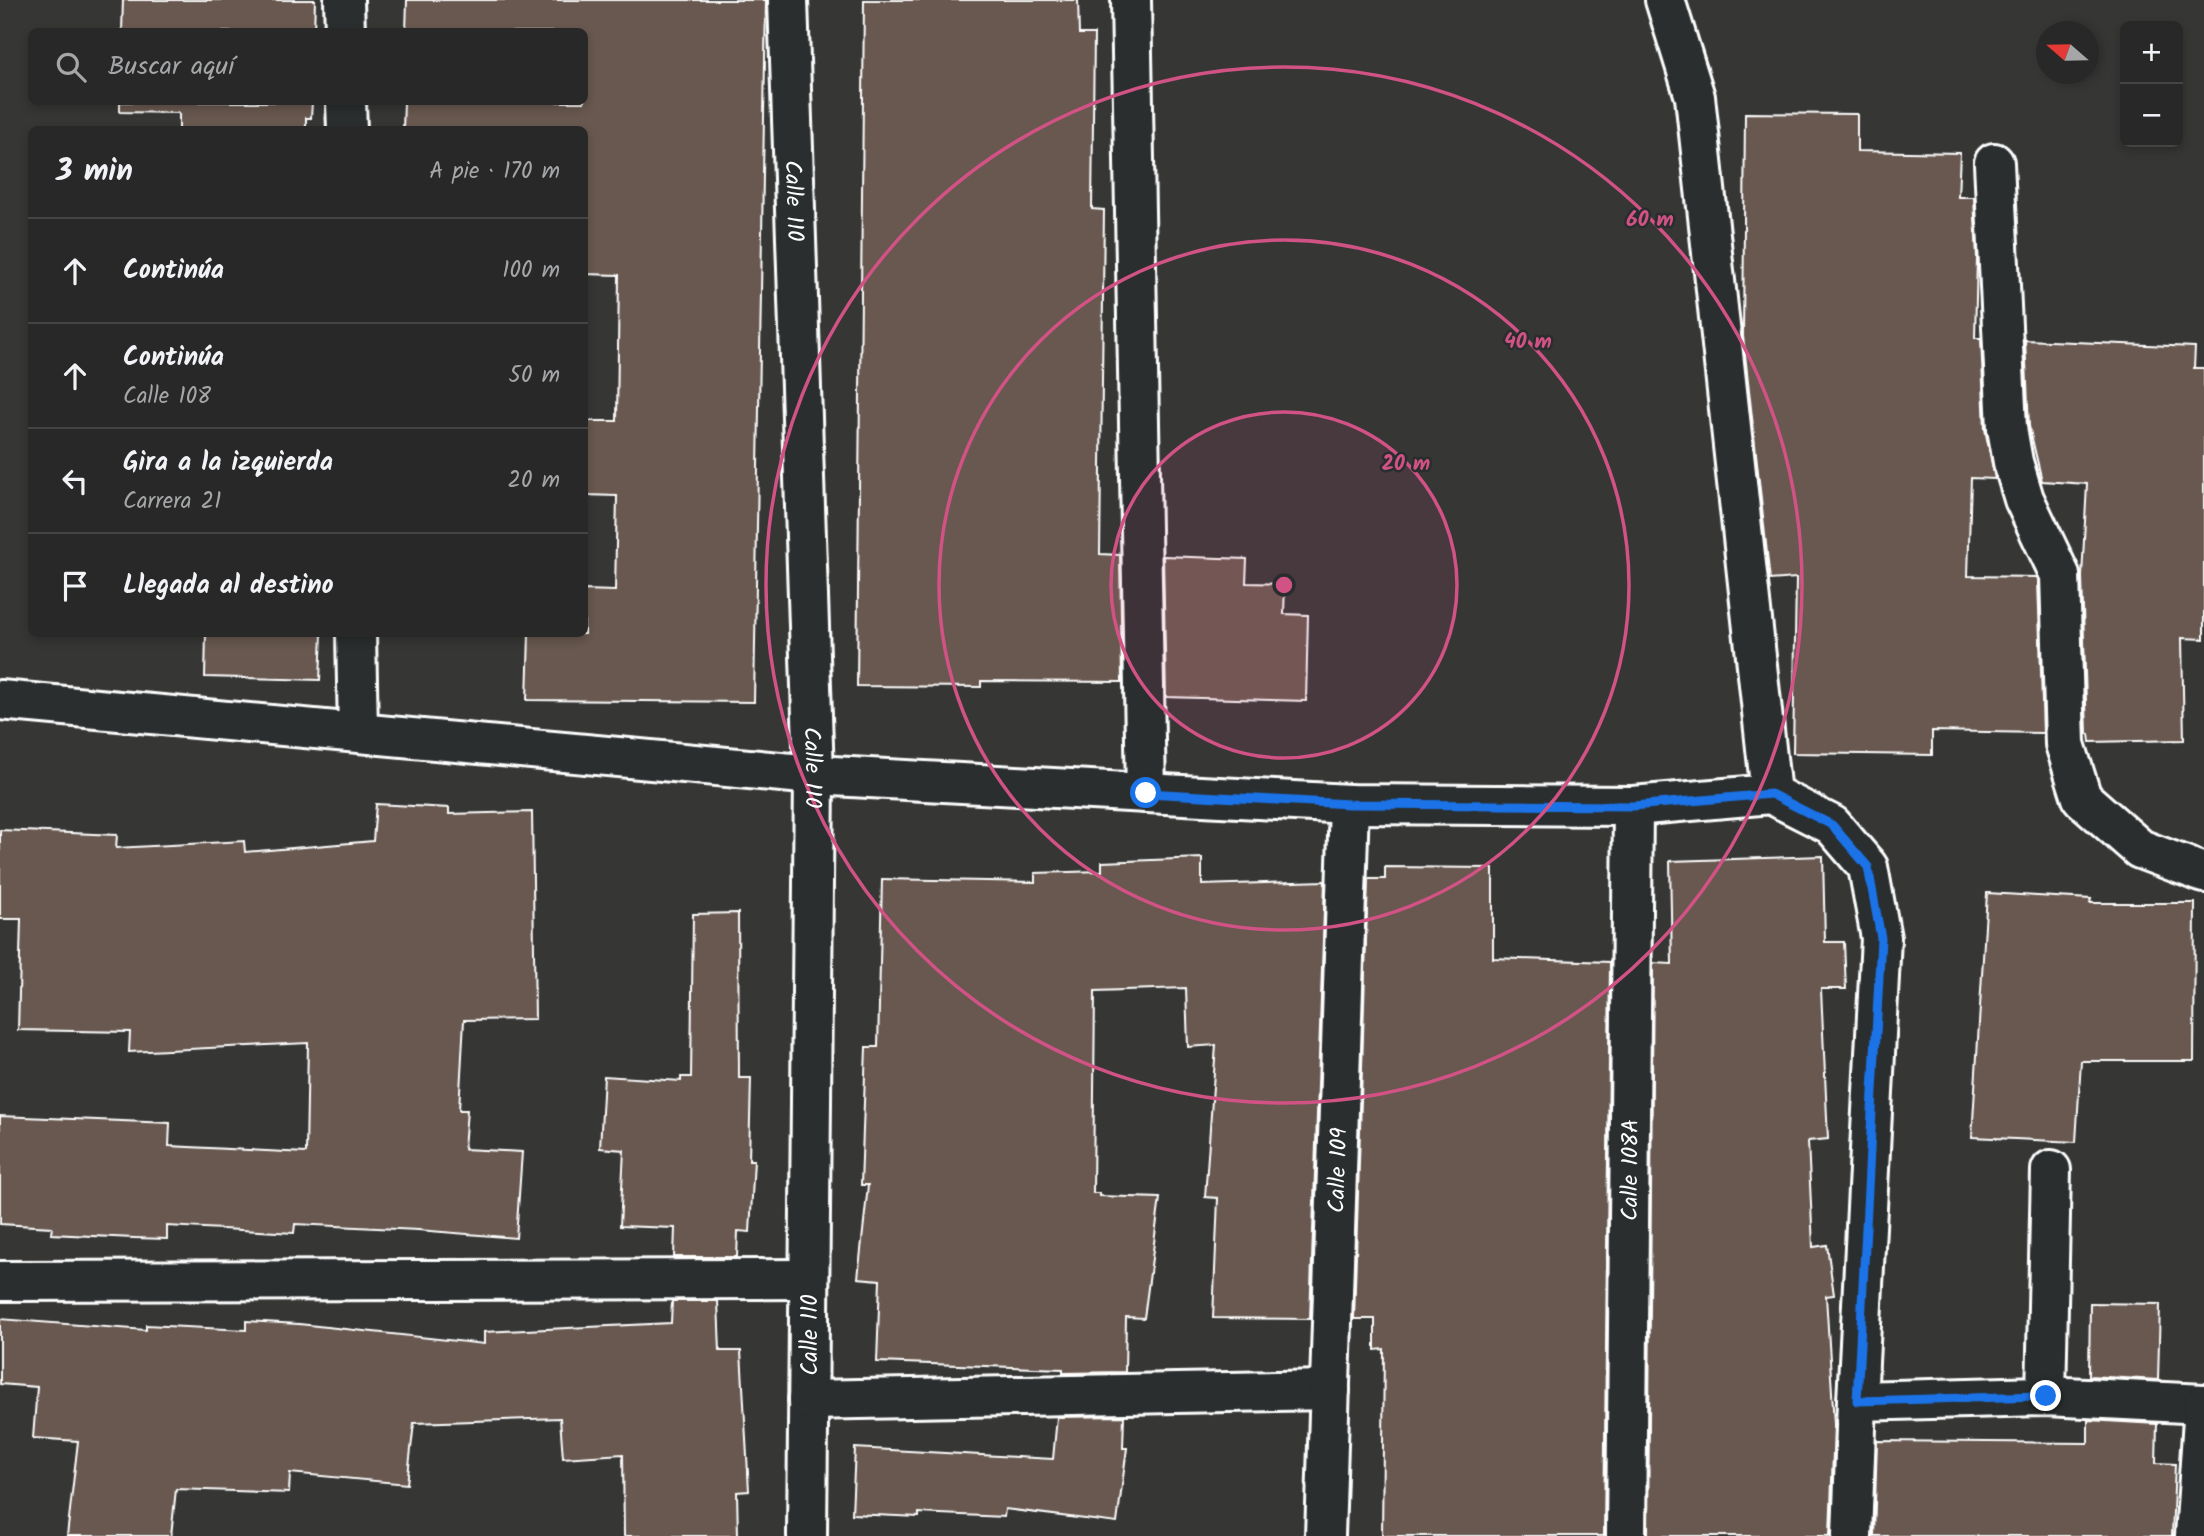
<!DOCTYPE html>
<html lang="es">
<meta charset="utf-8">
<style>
:root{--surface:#282828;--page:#303030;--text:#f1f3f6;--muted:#a5a6a8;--line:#444445}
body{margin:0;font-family:Kalam,sans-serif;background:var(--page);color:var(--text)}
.controls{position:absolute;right:21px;top:21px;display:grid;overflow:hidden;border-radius:10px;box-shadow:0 4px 10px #0003}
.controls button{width:63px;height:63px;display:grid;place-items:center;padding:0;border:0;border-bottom:2px solid var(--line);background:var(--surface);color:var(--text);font:35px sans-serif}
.compass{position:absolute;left:2036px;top:21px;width:63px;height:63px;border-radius:50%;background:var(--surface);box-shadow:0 4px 10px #0003;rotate:290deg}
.stop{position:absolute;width:21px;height:21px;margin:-16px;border:5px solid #1a73e8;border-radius:50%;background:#fff}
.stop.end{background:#1a73e8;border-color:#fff;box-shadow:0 2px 7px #0008}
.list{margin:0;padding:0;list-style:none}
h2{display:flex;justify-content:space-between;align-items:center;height:91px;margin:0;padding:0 28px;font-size:30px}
h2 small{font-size:23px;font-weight:400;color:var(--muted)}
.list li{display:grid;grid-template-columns:46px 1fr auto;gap:21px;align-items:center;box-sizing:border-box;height:105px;padding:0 28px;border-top:2px solid var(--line)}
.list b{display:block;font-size:26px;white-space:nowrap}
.list p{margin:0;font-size:23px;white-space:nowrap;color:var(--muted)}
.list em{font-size:23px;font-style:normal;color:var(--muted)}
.icon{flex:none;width:38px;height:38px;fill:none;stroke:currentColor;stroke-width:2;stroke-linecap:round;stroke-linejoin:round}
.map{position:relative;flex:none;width:2204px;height:1536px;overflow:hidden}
.search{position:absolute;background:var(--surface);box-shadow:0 4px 10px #0003;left:28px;top:28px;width:560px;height:77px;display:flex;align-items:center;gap:18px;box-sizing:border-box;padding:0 24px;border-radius:10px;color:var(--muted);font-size:26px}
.panel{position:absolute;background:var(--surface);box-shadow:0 4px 10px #0003;left:28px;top:126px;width:560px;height:511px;border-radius:10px}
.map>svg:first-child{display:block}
</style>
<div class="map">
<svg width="2204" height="1536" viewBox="0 0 2204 1536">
<rect width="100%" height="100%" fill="#363635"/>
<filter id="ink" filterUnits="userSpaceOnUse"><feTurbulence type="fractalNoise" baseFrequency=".0143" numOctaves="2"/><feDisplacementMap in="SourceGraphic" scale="14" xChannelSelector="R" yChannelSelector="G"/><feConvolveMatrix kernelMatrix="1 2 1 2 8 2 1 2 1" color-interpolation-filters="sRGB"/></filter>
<g filter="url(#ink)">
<g fill="#68584f" stroke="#fff" stroke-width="2">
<path d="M123,0h192l-1,32h-192z"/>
<path d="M407,0h359l-12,702 -227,-2 2,-66h55v-44l31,1 2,-95 -33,-1v-74h33l2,-146 -35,-1v-144h-181l1,-28h180v-70h-178z"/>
<path d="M864,0h214l1,34h15l-2,175 12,1 -4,344 20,1 2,127 -141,-1v6l-124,-1z"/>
<path d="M120,102h192l-1,16h-5v12h-127v-17l-59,-1z"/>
<path d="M1745,113l112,1v37l103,2 -2,44h16l3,61 -2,80h6l4,91 10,50 -24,-1 -3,98 69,1 1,3 5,153 -111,-2v24l-139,-2 3,-175 -26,2 -27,-244z"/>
<path d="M2025,340l170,7 -1,21h10v271l-22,-1 2,102 -94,2 -1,-8h-2l-5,-157 5,-93 -45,-3 -13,-55z"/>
<path d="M1163,556l84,3 -1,24 39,1 -1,30 24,1 -2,86 -140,-4z"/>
<path d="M206,634h116l-2,46 -115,-3z"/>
<path d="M376,804l73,4v6l83,-2 3,207 -71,1 -5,90h8l-3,39 58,3 -6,86 -98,-8 -123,-6 -1,9 -127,-7v13l-33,-1 -83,-4 1,-7 -52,-3v-108l170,7 -1,23 137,7 2,-110 -179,9 1,-20 -112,-2 3,-111h-21v-89l117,5 -1,13 128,-7 1,11 128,-11z"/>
<path d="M1823,856l2,86h19l2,47h-25l7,150 -20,2 5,106 14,-2 7,50 -8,1 8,128 -4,112h-182l5,-573 19,1 -2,-103z"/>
<path d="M1202,858v27l123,-4 -15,438 -97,-1 5,-120 -13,-1 11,-152 -28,2 -2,-59 -91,3 -2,202h6v3l61,2 -16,120 -18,-1 -1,55 -62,1v-4l-186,-7 3,-82 -22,-2 10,-93h-7l5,-138h12l4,-168 153,3v-9l67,-2v-9z"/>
<path d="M1385,867l108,1v90l117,4 -6,574h-222l2,-187 -9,1v-31h-21l14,-440h17z"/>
<path d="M1987,893l104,6 -1,4h105l-1,158h-113l-5,81 -104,-5z"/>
<path d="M738,913l1,165h12l-2,82h5l-4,72 -12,-1 -1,26h-63l1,-29 -55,-2 4,-76 -24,-2 4,-72 77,5v-4h10l2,-163z"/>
<path d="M672,1301h46l2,50h21l8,140 -12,1 1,44h-114l-1,-82 -60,4 -3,-40 -146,5 -7,61 -117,-11 -1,20 -113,-4 -5,47h-104l11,-95 -45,-3 4,-51 -37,-3v-65l146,11v-5l100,5v-9l53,3 185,20v-12l187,-9z"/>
<path d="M2090,1303l70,1 -2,76 -69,-4z"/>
<path d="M1124,1416l-1,32h4l-10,75 -112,-14 -1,8 -85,-4v4l-67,-3 3,-66 198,11 4,-42z"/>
<path d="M2088,1420l69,4 -1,39 19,1 -3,72h-298l3,-95 211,2z"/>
</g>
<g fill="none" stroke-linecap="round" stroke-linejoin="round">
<defs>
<g id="minor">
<path d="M344,0l1,32"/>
<path id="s1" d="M788,0l26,775 -7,761"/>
<path d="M1131,0l15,793"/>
<path d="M1665,0l30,97 76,697"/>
<path d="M346,102l1,28"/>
<path d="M1994,163l13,265 6,34 11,37 36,76 5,169 17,54 58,51 64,24"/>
<path d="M356,634l2,98"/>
<path d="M0,700l814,75 535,29 284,2 138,-12 61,31 36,42 13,71 -24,463 -5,135"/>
<path d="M0,1281l809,-2"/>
<path d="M2046,1396l5,-226"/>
<path d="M808,1400l522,-10"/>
<path d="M1857,1401l189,-5 158,8"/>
<path id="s2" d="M1325,1536l24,-732"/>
<path id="s3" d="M1626,1536l7,-730"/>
<path d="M2195,1536l9,-132"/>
</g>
</defs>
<use href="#minor" stroke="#fff" stroke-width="44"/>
<use href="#minor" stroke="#2a2d2e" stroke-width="38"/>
</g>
</g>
<g fill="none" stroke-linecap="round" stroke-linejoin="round" filter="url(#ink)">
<path stroke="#1a73e8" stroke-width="9" d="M1146,793l203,11 284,2 138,-12 61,31 36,42 13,71 -24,463 189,-5"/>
</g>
<circle cx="1284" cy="585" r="173" fill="#d15284" fill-opacity=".12"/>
<g fill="none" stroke="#d15284" stroke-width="3.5">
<circle cx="1284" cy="585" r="173"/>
<circle cx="1284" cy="585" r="345"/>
<circle cx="1284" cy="585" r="518"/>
</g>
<g text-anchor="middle" stroke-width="5" stroke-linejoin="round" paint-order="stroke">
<g font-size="23" fill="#fff" stroke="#2a2d2e">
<text dy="8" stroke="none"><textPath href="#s1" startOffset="201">Calle 110</textPath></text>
<text dy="8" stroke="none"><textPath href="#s1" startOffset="768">Calle 110</textPath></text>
<text dy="8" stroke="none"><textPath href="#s2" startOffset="366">Calle 109</textPath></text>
<text dy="8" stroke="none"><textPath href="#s3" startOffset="366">Calle 108A</textPath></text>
<text transform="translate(809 1335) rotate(-90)" y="8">Calle 110</text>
</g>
</g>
<circle cx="1284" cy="585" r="10" fill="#d15284" stroke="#2a2d2e" stroke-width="3.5"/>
<g font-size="21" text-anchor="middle" font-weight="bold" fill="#d15284" stroke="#2a2d2e" stroke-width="5" stroke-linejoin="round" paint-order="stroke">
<text x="1650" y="226">60 m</text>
<text x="1528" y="348">40 m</text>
<text x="1406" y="470">20 m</text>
</g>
</svg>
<div class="controls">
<button>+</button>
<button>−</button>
</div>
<svg class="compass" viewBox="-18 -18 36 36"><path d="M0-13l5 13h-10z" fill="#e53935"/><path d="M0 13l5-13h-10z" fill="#a5a6a8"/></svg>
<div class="stop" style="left:1146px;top:793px"></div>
<div class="stop end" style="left:2046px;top:1396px"></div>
<div class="search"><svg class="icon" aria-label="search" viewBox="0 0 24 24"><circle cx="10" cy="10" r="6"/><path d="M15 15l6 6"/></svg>Buscar aquí</div>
<section class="panel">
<h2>3 min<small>A pie · 170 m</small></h2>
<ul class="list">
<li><svg class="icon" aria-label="ahead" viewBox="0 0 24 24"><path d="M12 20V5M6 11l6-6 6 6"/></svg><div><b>Continúa</b></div><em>100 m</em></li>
<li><svg class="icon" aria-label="ahead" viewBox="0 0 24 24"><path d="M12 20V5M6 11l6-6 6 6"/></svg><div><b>Continúa</b><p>Calle 108</p></div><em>50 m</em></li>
<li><svg class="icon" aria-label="left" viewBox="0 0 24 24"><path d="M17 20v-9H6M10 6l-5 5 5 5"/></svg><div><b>Gira a la izquierda</b><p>Carrera 21</p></div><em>20 m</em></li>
<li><svg class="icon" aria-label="arrive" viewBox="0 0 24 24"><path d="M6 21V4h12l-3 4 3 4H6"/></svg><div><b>Llegada al destino</b></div></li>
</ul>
</section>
</div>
